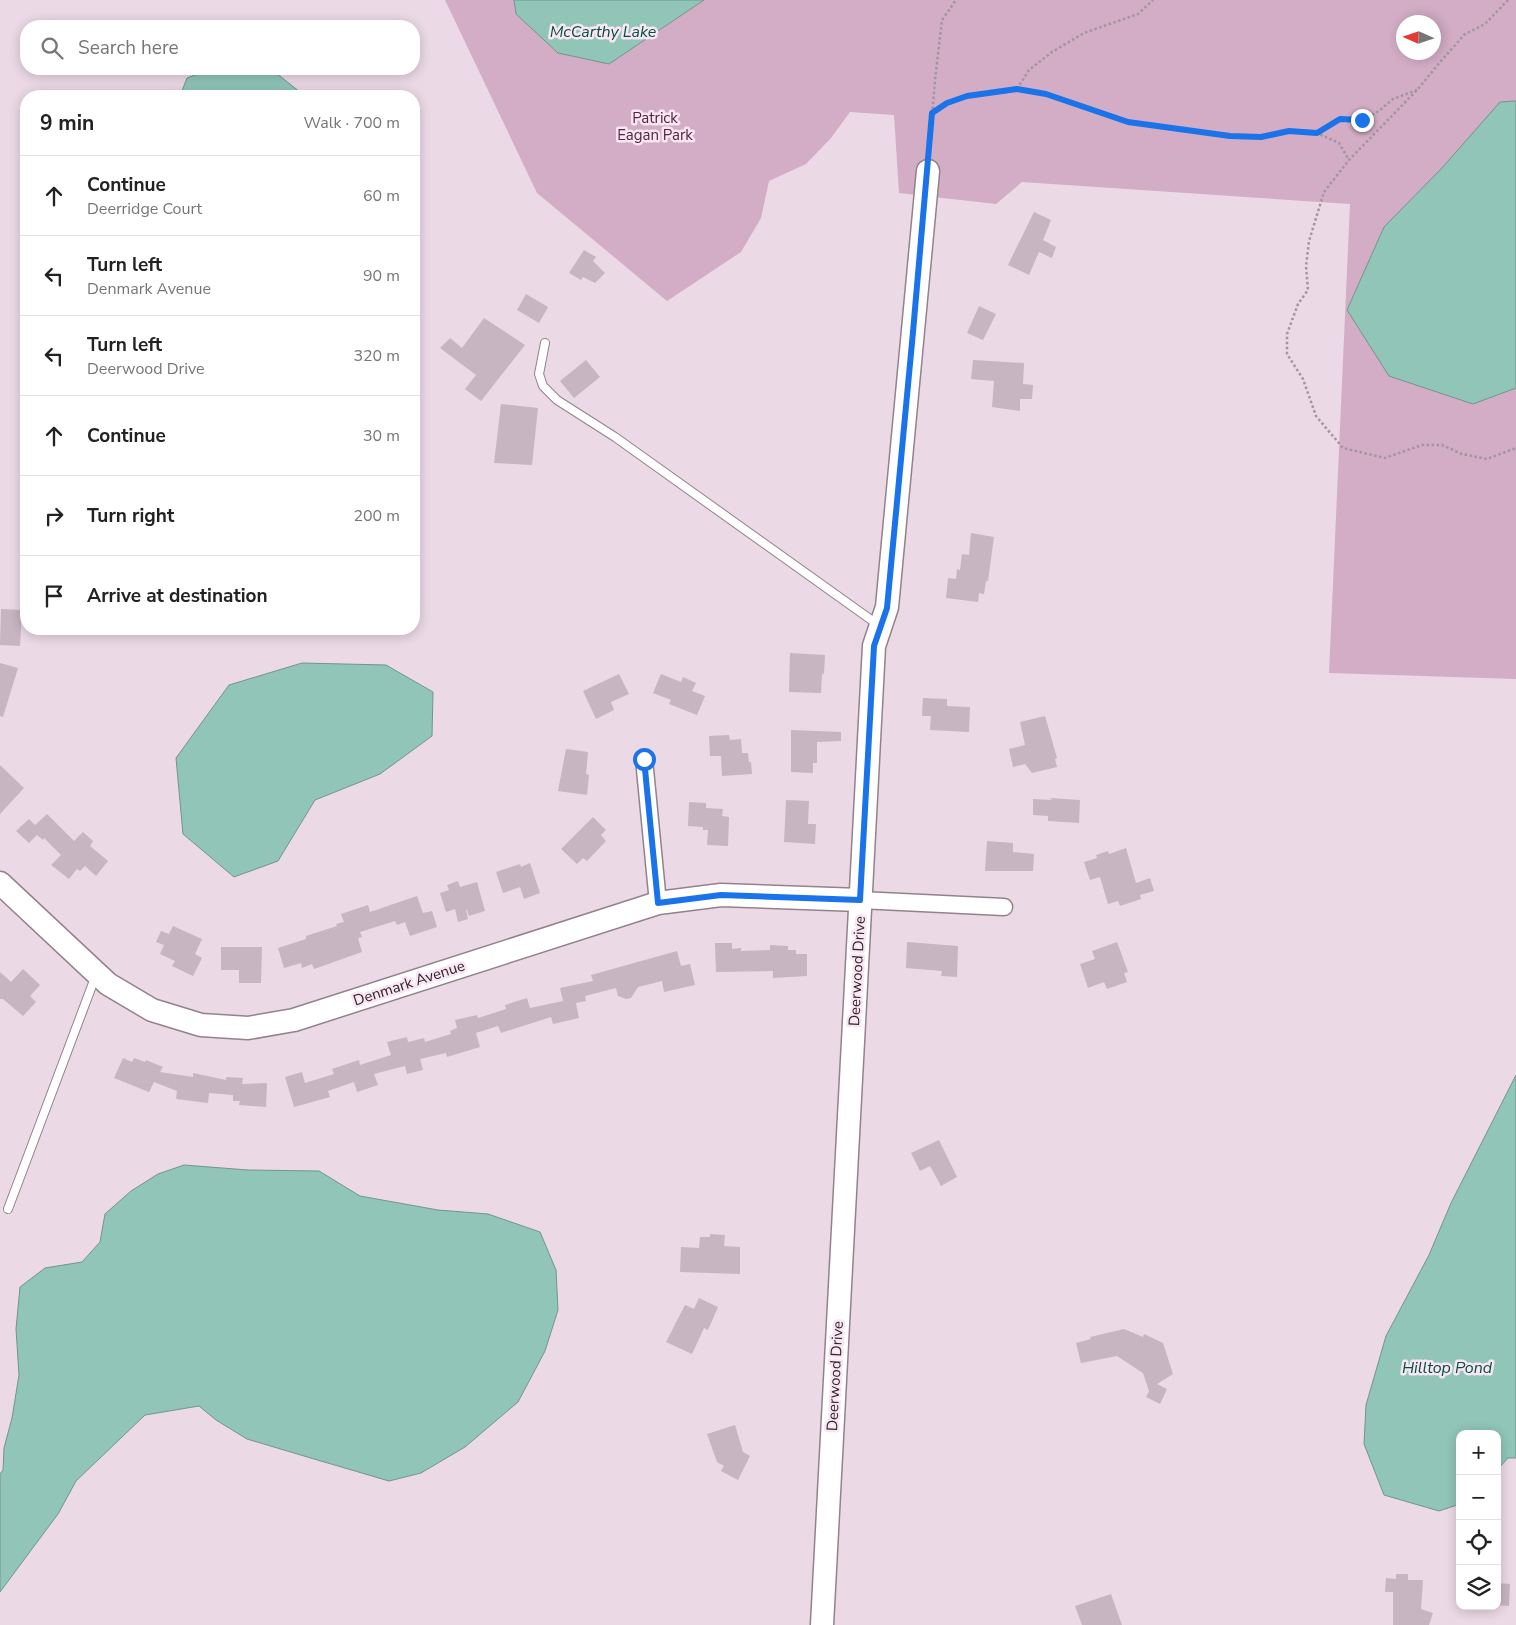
<!DOCTYPE html>
<meta charset="utf-8">
<style>
:root{--surface:#fff;--page:#f2f2f2;--text:#222;--muted:#767676;--line:#e0e0e0}
body{margin:0;font-family:"Nunito Sans",sans-serif;background:var(--page);color:var(--text)}
.controls{position:absolute;right:15px;bottom:15px;display:grid;overflow:hidden;border-radius:10px;box-shadow:0 2px 12px #0003}
.controls button{width:45px;height:45px;display:grid;place-items:center;padding:0;border:0;border-bottom:1px solid var(--line);background:var(--surface);color:var(--text);font:25px sans-serif}
.compass{position:absolute;left:1396px;top:15px;width:45px;height:45px;border-radius:50%;background:var(--surface);box-shadow:0 2px 12px #0003;rotate:273deg}
.stop{position:absolute;width:15px;height:15px;margin:-11px;border:4px solid #1a73e8;border-radius:50%;background:#fff}
.stop.end{background:#1a73e8;border-color:#fff;box-shadow:0 1px 5px #0008}
.list{margin:0;padding:0;list-style:none}
h2{display:flex;justify-content:space-between;align-items:center;height:65px;margin:0;padding:0 20px;font-size:21px}
h2 small{font-size:16px;font-weight:400;color:var(--muted)}
.list li{display:grid;grid-template-columns:32px 1fr auto;gap:15px;align-items:center;box-sizing:border-box;height:80px;padding:0 20px;border-top:1px solid var(--line)}
.list b{display:block;font-size:19px;white-space:nowrap}
.list p{margin:0;font-size:16px;white-space:nowrap;color:var(--muted)}
.list em{font-size:16px;font-style:normal;color:var(--muted)}
.icon{flex:none;width:28px;height:28px;fill:none;stroke:currentColor;stroke-width:2;stroke-linecap:round;stroke-linejoin:round}
.map{position:relative;flex:none;width:1516px;height:1625px;overflow:hidden}
.search{position:absolute;background:var(--surface);box-shadow:0 2px 12px #0003;left:20px;top:20px;width:400px;height:55px;display:flex;align-items:center;gap:12px;box-sizing:border-box;padding:0 18px;border-radius:20px;color:var(--muted);font-size:19px}
.panel{position:absolute;background:var(--surface);box-shadow:0 2px 12px #0003;left:20px;top:90px;width:400px;height:545px;border-radius:20px}
.map>svg:first-child{display:block}
</style>
<div class="map">
<svg width="1516" height="1625" viewBox="0 0 1516 1625">
<rect width="100%" height="100%" fill="#ebd9e5"/>
<path fill="#d2adc5" fill-rule="evenodd" d="M445,0h1071v679l-187,-6 21,-469 -328,-22 -26,22 -97,-11 -5,-78 -44,-3 -19,26 -25,26 -37,17 -8,37 -20,34 -74,49 -130,-108zM1404,22h30v30h-30z"/>
<g fill="#90c5b8" stroke="#72958d">
<path d="M514,0h190l-95,64 -51,-11 -42,-39z"/>
<path d="M211,69h60l34,27h-125l7,-18z"/>
<path d="M1516,101v287l-43,16 -84,-28 -42,-66 37,-83 58,-59 58,-66z"/>
<path d="M302,663l84,2 47,27 -1,44 -52,38 -65,26 -37,61 -44,16 -51,-43 -7,-76 53,-73z"/>
<path d="M1516,1075v383h-8l-11,12v-36h-37v70l-21,7 -55,-16 -20,-51 2,-39 20,-69 43,-81 22,-52z"/>
<path d="M184,1165l64,5 71,1 41,25 78,14 50,4 52,18 16,38 2,40 -13,41 -27,51 -53,45 -44,26 -32,8 -85,-25 -57,-17 -31,-19 -17,-14 -54,9 -69,66 -18,33 -58,78v-118l3,-4 1,-22 8,-30 7,-43 -3,-46 4,-42 25,-19 37,-6 18,-20 5,-28 26,-23 27,-17z"/>
</g>
<g fill="#c7b5c1">
<path d="M1034,212l17,8 -8,20 13,7 -4,11 -13,-6 -10,23 -21,-10z"/>
<path d="M584,250l12,7 -3,4 12,12 -10,10 -12,-6 -2,3 -12,-7z"/>
<path d="M526,294l22,13 -9,16 -22,-13z"/>
<path d="M979,306l17,8 -13,26 -16,-7z"/>
<path d="M484,318l41,27 -44,56 -16,-12 11,-14 -36,-27 10,-10 12,10z"/>
<path d="M586,360l14,17 -26,21 -14,-17z"/>
<path d="M973,360l51,3 -1,21 10,1 -1,14h-12v12l-28,-4 2,-26 -23,-2z"/>
<path d="M501,404l37,4 -6,57 -38,-2z"/>
<path d="M971,533l23,4 -6,44h-2l-2,13 -5,-1 -1,9 -32,-4 2,-20 8,1 1,-10 3,1 2,-16 7,1z"/>
<path d="M1,609l21,1 -2,36 -20,-1z"/>
<path d="M790,653l35,2 -1,19h-2l-1,19 -32,-1z"/>
<path d="M0,663l18,5 -15,49 -3,-1z"/>
<path d="M619,674l10,20 -18,8 3,8 -18,9 -13,-28z"/>
<path d="M661,674l20,8 2,-5 13,6 -4,8 13,5 -8,19 -28,-11 2,-4 -18,-7z"/>
<path d="M923,698l24,1v7l23,1 -1,25 -39,-2 1,-14h-9z"/>
<path d="M1045,716l12,42 -2,1 2,8 -25,6 -7,-9 -12,3 -4,-18 16,-4 -5,-23z"/>
<path d="M791,730l50,2v9l-24,1v21h-4v10l-22,-1z"/>
<path d="M729,735l1,5 11,-1 1,14h6l1,9h2l1,12 -30,2 -1,-20h-11l-1,-20z"/>
<path d="M566,749l22,3 -2,22 3,1 -2,20 -29,-4z"/>
<path d="M0,765l24,23 -24,26z"/>
<path d="M1050,798l30,2 -1,23 -31,-2v-5l-15,-1v-16l19,1z"/>
<path d="M786,800l23,1 -1,23h8l-1,20 -31,-2z"/>
<path d="M689,802l17,1v5l17,1 -1,7 7,1 -1,29 -21,-1 1,-15h-5v-3l-15,-1z"/>
<path d="M47,814l27,27 9,-9 10,9 -3,5 18,15 -12,15 -11,-10 -5,5 -3,-2 -8,10 -18,-14 10,-10 -17,-17 -1,2 -6,-5 -8,8 -13,-12 13,-12 6,6z"/>
<path d="M593,817l13,13 -5,5 5,6 -19,20 -4,-3 -6,6 -16,-15z"/>
<path d="M987,841l26,2v9l21,2 -1,17h-48z"/>
<path d="M1126,848l10,35 14,-5 4,13 -14,4 1,4 -21,7 -2,-5 -10,3 -8,-27 -10,3 -6,-18 13,-4 -1,-3 12,-4 1,3z"/>
<path d="M530,863l10,30 -16,6 -4,-12 -17,6 -7,-21 24,-8 1,3z"/>
<path d="M458,881l2,6 17,-5 8,29 -16,5 -2,-6h-1l2,9 -10,3 -3,-13 -9,3 -6,-19 9,-3 -2,-5z"/>
<path d="M417,896l6,17 9,-2 5,16 -27,9 -5,-14 -8,3 -2,-4 -35,11 2,5 -4,1 4,14 -48,17 -2,-5 -10,4 -1,-5 -17,5 -6,-20 28,-9v-3l31,-10 -1,-2 8,-2 -3,-8 27,-9 2,7z"/>
<path d="M173,926l29,13 -7,15 7,4 -9,18 -21,-10 3,-5 -15,-7 4,-9 -8,-3 5,-11 8,3z"/>
<path d="M907,942l51,4 -1,31 -16,-1 1,-5 -36,-3z"/>
<path d="M1117,942l11,30 -4,1 3,9 -20,7 -3,-7 -16,6 -8,-24 15,-5 -3,-8z"/>
<path d="M715,943h17v6l9,-1v3l29,-1v-5l18,1v4h8v4h11v22l-34,2v-7l-57,1z"/>
<path d="M221,947h41l-1,36h-22v-13h-18z"/>
<path d="M677,951l4,15 9,-2 5,21 -31,7 -2,-11 -24,6 -7,11 -5,1 -8,-3 -2,-8 -31,8 1,5 -10,2 3,15 -26,6 -2,-7 -50,16 -3,-7 -22,7 4,14 -33,10 -1,-4 -26,6 3,11 -16,4 -2,-8 -31,8 4,11 -21,7 -3,-10 -26,9 2,6 -36,10 -9,-30 17,-5 3,11 29,-9 -2,-5 27,-9 1,5 31,-10 -4,-13 20,-5 1,5 16,-4 1,4 26,-8 -1,-3 7,-3 -2,-8 22,-5 1,3 28,-9 -1,-4 22,-7 3,10 33,-7 -3,-13 33,-7 -2,-6z"/>
<path d="M23,969l17,16 -10,11 6,6 -13,14 -20,-17h-3v-27l11,10z"/>
<path d="M123,1058l9,4 2,-4 11,4 1,-2 17,7 -3,5 33,5v-4l33,7v-3l17,1 -1,6 25,-1 -1,24 -27,-2 1,-4h-7v-6l-24,-2 -1,10 -32,-4 1,-8 -23,-9 -5,10 -35,-14z"/>
<path d="M939,1140l18,37 -16,9 -11,-20 -10,5 -9,-18z"/>
<path d="M710,1234l15,1 -1,11 16,1v27l-60,-2 1,-25 18,1 1,-11h10z"/>
<path d="M699,1298l19,9 -10,23 -4,-2 -12,26 -26,-12 19,-37 9,4z"/>
<path d="M1124,1329l19,8 1,-3 19,9 10,31 -16,10 10,5 -7,15 -14,-7 3,-6 -6,-18 -26,-17 -36,7 -5,-20 15,-4 -1,-2z"/>
<path d="M735,1425l8,27 7,4 -12,24 -17,-9 3,-5 -7,-4 -10,-28z"/>
<path d="M1396,1574h12v6h15l-2,29 12,4 -4,12h-36v-33h-8l1,-14 10,1z"/>
<path d="M1497,1583l13,1 -1,22 -12,-1z"/>
<path d="M1111,1594l11,31h-40l-7,-19z"/>
</g>
<g fill="none" stroke-linecap="round" stroke-linejoin="round">
<defs>
<g id="lane">
<path d="M545,343l-6,31 4,12 14,14 58,37 262,187"/>
<path d="M8,1209l88,-234"/>
</g>
<g id="street">
<path d="M644,759l14,144"/>
<path d="M860,900l144,7"/>
</g>
<g id="secondary">
<path d="M0,883l108,101 44,26 49,15 47,3 46,-8 364,-117 63,-8 139,5"/>
<path d="M822,1625l52,-979 13,-39 41,-436"/>
</g>
</defs>
<use href="#lane" stroke="#93828d" stroke-width="10"/>
<use href="#street" stroke="#93828d" stroke-width="19"/>
<use href="#secondary" stroke="#93828d" stroke-width="25"/>
<g stroke="#a2959e" stroke-width="2.5" stroke-dasharray="2.5 2.5" stroke-linecap="butt">
<path d="M1508,0l-23,24 -20,10 -25,28 -22,27 -69,71 -25,32 -15,49 -3,25 2,24 -10,14 -11,30v20l16,25 13,37 27,32 42,10 37,-13h20l20,9 25,5 29,-11"/>
<path d="M1017,89l12,-19 23,-18 32,-19 54,-19 15,-14"/>
<path d="M932,113l15,-10 20,-7 50,-7 29,5 82,28 59,9 43,5 31,1 28,-6 28,2 22,10 10,17"/>
<path d="M1317,133l23,-14 22,1 17,-9 14,-12 24,-9"/>
<path d="M929,154l6,-74 7,-60 14,-20"/>
</g>
<use href="#lane" stroke="#fff" stroke-width="8"/>
<use href="#street" stroke="#fff" stroke-width="16"/>
<use href="#secondary" stroke="#fff" stroke-width="22"/>
</g>
<g fill="none" stroke-linecap="round" stroke-linejoin="round">
<path stroke="#1a73e8" stroke-width="6" d="M644,759l14,144 63,-8 139,5 14,-254 13,-38 26,-276 19,-219 15,-10 20,-7 50,-7 29,5 82,28 102,14 31,1 28,-6 28,2 23,-14 22,1"/>
</g>
<g text-anchor="middle" stroke-width="5" stroke-linejoin="round" paint-order="stroke">
<g font-size="15" fill="#542346" stroke="#f9e6f2">
<text x="655" y="123">Patrick<tspan x="655" dy="17">Eagan Park</tspan></text>
</g>
<g font-size="15" fill="#2c2529" stroke="#f9e6f2">
<text transform="translate(857 971) rotate(-87)" y="5">Deerwood Drive</text>
<text transform="translate(409 983) rotate(-18)" y="5">Denmark Avenue</text>
<text transform="translate(835 1376) rotate(-87)" y="5">Deerwood Drive</text>
</g>
<g font-size="16" font-style="italic" fill="#024f43" stroke="#f9e6f2">
<text x="603" y="37">McCarthy Lake</text>
<text x="1447" y="1373">Hilltop Pond</text>
</g>
</g>
</svg>
<div class="controls">
<button>+</button>
<button>−</button>
<button><svg class="icon" aria-label="locate" viewBox="0 0 24 24"><circle cx="12" cy="12" r="6"/><path d="M12 2v4M12 18v4M2 12h4M18 12h4"/></svg></button>
<button><svg class="icon" aria-label="layers" viewBox="0 0 24 24"><path d="M12 4l9 5-9 5-9-5zM3 14l9 5 9-5"/></svg></button>
</div>
<svg class="compass" viewBox="-18 -18 36 36"><path d="M0-13l5 13h-10z" fill="#e53935"/><path d="M0 13l5-13h-10z" fill="#767676"/></svg>
<div class="stop" style="left:644px;top:759px"></div>
<div class="stop end" style="left:1362px;top:120px"></div>
<div class="search"><svg class="icon" aria-label="search" viewBox="0 0 24 24"><circle cx="10" cy="10" r="6"/><path d="M15 15l6 6"/></svg>Search here</div>
<section class="panel">
<h2>9 min<small>Walk · 700 m</small></h2>
<ul class="list">
<li><svg class="icon" aria-label="ahead" viewBox="0 0 24 24"><path d="M12 20V5M6 11l6-6 6 6"/></svg><div><b>Continue</b><p>Deerridge Court</p></div><em>60 m</em></li>
<li><svg class="icon" aria-label="left" viewBox="0 0 24 24"><path d="M17 20v-9H6M10 6l-5 5 5 5"/></svg><div><b>Turn left</b><p>Denmark Avenue</p></div><em>90 m</em></li>
<li><svg class="icon" aria-label="left" viewBox="0 0 24 24"><path d="M17 20v-9H6M10 6l-5 5 5 5"/></svg><div><b>Turn left</b><p>Deerwood Drive</p></div><em>320 m</em></li>
<li><svg class="icon" aria-label="ahead" viewBox="0 0 24 24"><path d="M12 20V5M6 11l6-6 6 6"/></svg><div><b>Continue</b></div><em>30 m</em></li>
<li><svg class="icon" aria-label="right" viewBox="0 0 24 24"><path d="M7 20v-9h11M14 6l5 5-5 5"/></svg><div><b>Turn right</b></div><em>200 m</em></li>
<li><svg class="icon" aria-label="arrive" viewBox="0 0 24 24"><path d="M6 21V4h12l-3 4 3 4H6"/></svg><div><b>Arrive at destination</b></div></li>
</ul>
</section>
</div>
